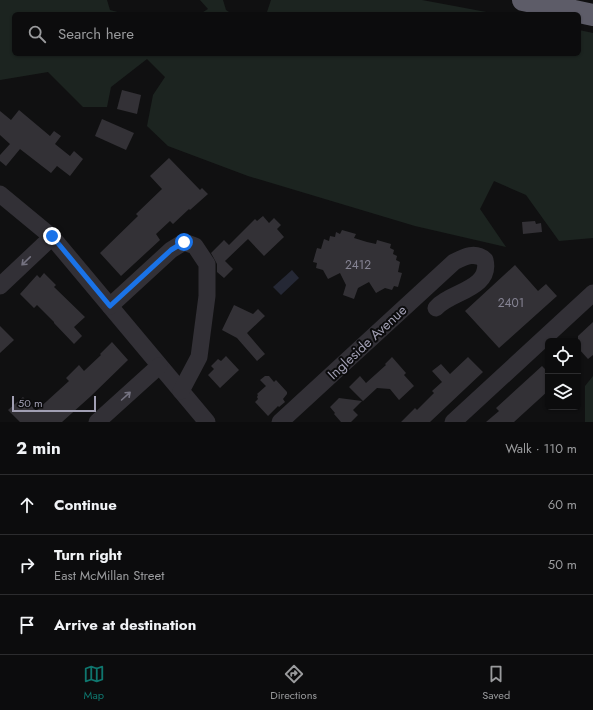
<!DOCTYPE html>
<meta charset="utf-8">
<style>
:root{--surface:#0c0c0d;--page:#1a1a1b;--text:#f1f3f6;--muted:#9a9b9d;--line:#2c2c2e;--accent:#0f766e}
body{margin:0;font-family:Jost,sans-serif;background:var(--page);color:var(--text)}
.controls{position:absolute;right:12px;bottom:12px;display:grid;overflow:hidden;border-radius:6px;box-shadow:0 1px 3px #0004}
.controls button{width:36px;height:36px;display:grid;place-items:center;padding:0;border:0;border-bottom:1px solid var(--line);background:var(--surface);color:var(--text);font:20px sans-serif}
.scale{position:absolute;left:12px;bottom:10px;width:84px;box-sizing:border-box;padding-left:4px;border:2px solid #a19fb3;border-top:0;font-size:11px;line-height:14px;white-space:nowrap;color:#a19fb3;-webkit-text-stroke:3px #0b0b0c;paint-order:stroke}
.stop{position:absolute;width:12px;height:12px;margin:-9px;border:3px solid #1a73e8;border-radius:50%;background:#fff}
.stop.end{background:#1a73e8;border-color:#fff;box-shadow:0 1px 4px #0008}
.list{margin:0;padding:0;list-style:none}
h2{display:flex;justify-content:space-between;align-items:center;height:52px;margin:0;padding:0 16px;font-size:17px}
h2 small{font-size:13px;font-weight:400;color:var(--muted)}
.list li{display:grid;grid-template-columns:26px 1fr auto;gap:12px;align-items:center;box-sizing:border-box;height:60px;padding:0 16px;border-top:1px solid var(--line)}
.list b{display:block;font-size:15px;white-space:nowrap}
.list p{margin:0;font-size:13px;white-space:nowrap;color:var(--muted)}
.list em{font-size:13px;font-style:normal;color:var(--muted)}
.icon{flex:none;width:22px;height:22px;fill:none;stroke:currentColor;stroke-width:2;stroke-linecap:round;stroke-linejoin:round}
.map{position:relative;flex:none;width:593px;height:422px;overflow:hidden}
.search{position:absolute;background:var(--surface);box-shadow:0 1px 3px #0004;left:12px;right:12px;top:12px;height:44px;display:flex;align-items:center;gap:10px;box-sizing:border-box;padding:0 14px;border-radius:6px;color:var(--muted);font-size:15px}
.sheet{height:232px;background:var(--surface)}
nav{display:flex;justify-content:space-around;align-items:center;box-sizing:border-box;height:56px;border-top:1px solid var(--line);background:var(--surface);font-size:11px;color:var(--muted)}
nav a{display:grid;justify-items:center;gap:2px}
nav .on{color:var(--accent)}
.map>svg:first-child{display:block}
</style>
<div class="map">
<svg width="593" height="422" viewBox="0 0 593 422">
<rect width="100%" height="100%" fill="#101011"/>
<g fill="#1c2420">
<path d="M0,0h107l3,10 15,4h-111v40h565v-24l14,3v205l-34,3 -33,-46 -32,-14 -14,28 26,38 -91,-21 -167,-50 -80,-30 -21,-20 6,-31 12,-18 -18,-18 -36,28 -4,20h-24l-35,-35 -48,8z"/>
<path d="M200,0h23l3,10 6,4h-32l8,-5z"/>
<path d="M271,0h151l75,14h-233l3,-2z"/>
<path d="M593,376v46h-8v-36z"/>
</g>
<path fill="#252835" d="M292,270l7,8 -18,17 -8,-8z"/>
<g fill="#333136">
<path d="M122,90l19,5 -4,19 -20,-5z"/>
<path d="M19,110l31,26 4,-5 7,5 -6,8 15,12 4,-5 9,8 -13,17 -13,-10 -6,7 -31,-24 -14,17 -6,-5v-6l10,-11 -10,-9v-24l11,9z"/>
<path d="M102,119l32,14 -8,17 -31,-14z"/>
<path d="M169,158l31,32 2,-2 6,6 -18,16 -1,-1 -16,15 -3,-3 -14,13 4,6 -39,36 -21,-23 38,-37 -2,-2 26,-25 -12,-13z"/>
<path d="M263,216l6,7 5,-5 7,7 -4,4 7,8 -20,19 -16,-17 -23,22 8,8 -9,9 -7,-6v-8l-6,-11 13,-13 5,5 26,-26 2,2z"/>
<path d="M535,221l1,3 5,-1 1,9 -19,2 -1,-12z"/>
<path d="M342,230l14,4 -2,4 13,4 9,2 1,-4 14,4 -1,4 4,2 -1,4 4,2 -1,4 4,2 -2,10 4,1 -4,14 -4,-1 -2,4 -7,-2 -9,5 -7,-11 -11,6 -4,11 -11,-4 3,-10 -6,-12 -12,6 -5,-9 -7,-2 1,-5 -4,-1 4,-14 4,1 3,-10 5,2 1,-5 5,1 1,-5 4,2z"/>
<path d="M515,265l23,26 8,-7 11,12 -58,52 -34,-37z"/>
<path d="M44,273l12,12 -2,2 31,30 -11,10 8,9 -8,8 -20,-21v-1l-17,-17 -3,3 -14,-14 17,-19 3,3z"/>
<path d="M234,305l19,9 5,-5 7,7 -18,17 18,21 -8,7 -20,-23 -15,-8z"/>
<path d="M593,322v33l-5,4 -10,-11v-12z"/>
<path d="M0,326l14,14 -14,13z"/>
<path d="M112,342l16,18 -37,36 -29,26h-42l-12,-12 15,-13 13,14 33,-30 -3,-3 13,-13 5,6 17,-16 -1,-1z"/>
<path d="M226,356l13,14 -19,18 -12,-13 6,-6 -3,-3 7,-7 3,2z"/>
<path d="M392,357l14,16 -2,2 10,11 -15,14 -9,-11 -13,-1 -14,13 -14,-14 11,-11 6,7 20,-18 -1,-1z"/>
<path d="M468,357l15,15 -53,50h-29l14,-14 2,2 17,-17 -2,-2 10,-9 -10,-11 9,-7 9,10z"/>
<path d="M542,366l6,6v19l-34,31h-28l13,-11 -3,-3z"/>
<path d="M265,376h4l5,6 2,-2 11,12v2l-4,5 2,3 -6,5 -1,-1 -10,10 -13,-14 3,-3 -1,-2 1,-2 -1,-1 9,-8 -6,-6z"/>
<path d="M339,398l23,3 -9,9 5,5 -7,7h-10l-7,-8 1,-1 -5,-6z"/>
</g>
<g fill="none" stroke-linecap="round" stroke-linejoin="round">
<g stroke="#323036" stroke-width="17">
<path d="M0,194l52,43 155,185"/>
<path d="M0,286l52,-49"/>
<path d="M110,306l61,-56 13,-8 11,4 12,18v32l-8,61 -18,34"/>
<path d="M97,422l62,-56"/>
<path d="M280,422l174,-160c10,-5 21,-11 31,-2 7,29 -36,32 -49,48"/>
<path d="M453,422l140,-129"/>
</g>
<path stroke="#5d5c68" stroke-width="22" d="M523,0l70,15"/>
</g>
<defs><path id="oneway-shaft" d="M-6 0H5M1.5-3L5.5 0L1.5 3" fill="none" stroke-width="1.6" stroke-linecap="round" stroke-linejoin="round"/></defs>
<g stroke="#757381">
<use href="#oneway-shaft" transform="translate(26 261) rotate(136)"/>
<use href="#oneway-shaft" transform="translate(126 396) rotate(-42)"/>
</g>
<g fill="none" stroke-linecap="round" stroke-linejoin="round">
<path stroke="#1a73e8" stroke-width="5" d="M52,236l58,70 61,-56 13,-8"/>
</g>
<g text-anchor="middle" stroke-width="4" stroke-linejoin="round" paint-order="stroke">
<g font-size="12" fill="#868494">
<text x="358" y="269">2412</text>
<text x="511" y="307">2401</text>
</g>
<g font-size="14" fill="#a19fb3" stroke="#0b0b0c">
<text transform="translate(367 342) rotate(-43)" y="5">Ingleside Avenue</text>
</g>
</g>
</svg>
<div class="controls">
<button><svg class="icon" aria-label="locate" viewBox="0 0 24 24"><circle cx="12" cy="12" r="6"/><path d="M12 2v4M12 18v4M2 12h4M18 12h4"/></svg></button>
<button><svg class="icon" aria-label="layers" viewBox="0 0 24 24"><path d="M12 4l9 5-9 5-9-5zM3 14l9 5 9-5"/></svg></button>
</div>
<div class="scale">50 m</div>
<div class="stop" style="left:184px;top:242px"></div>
<div class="stop end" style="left:52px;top:236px"></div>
<div class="search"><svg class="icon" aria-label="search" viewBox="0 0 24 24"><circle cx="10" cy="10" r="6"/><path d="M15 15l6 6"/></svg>Search here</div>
</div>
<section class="sheet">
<h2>2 min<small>Walk · 110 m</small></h2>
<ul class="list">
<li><svg class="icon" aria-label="ahead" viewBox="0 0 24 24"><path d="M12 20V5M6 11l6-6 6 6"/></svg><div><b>Continue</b></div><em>60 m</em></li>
<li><svg class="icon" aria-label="right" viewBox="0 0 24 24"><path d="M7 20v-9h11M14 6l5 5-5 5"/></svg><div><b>Turn right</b><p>East McMillan Street</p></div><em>50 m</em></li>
<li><svg class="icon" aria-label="arrive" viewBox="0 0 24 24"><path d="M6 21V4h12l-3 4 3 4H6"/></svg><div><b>Arrive at destination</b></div></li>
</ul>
</section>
<nav>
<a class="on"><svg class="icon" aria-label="map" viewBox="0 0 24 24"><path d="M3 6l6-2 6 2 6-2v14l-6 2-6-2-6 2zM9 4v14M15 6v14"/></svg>Map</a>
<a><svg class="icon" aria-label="directions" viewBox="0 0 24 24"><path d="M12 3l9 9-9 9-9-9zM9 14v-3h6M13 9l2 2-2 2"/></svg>Directions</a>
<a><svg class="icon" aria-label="saved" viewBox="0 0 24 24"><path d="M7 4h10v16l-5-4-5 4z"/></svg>Saved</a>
</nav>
